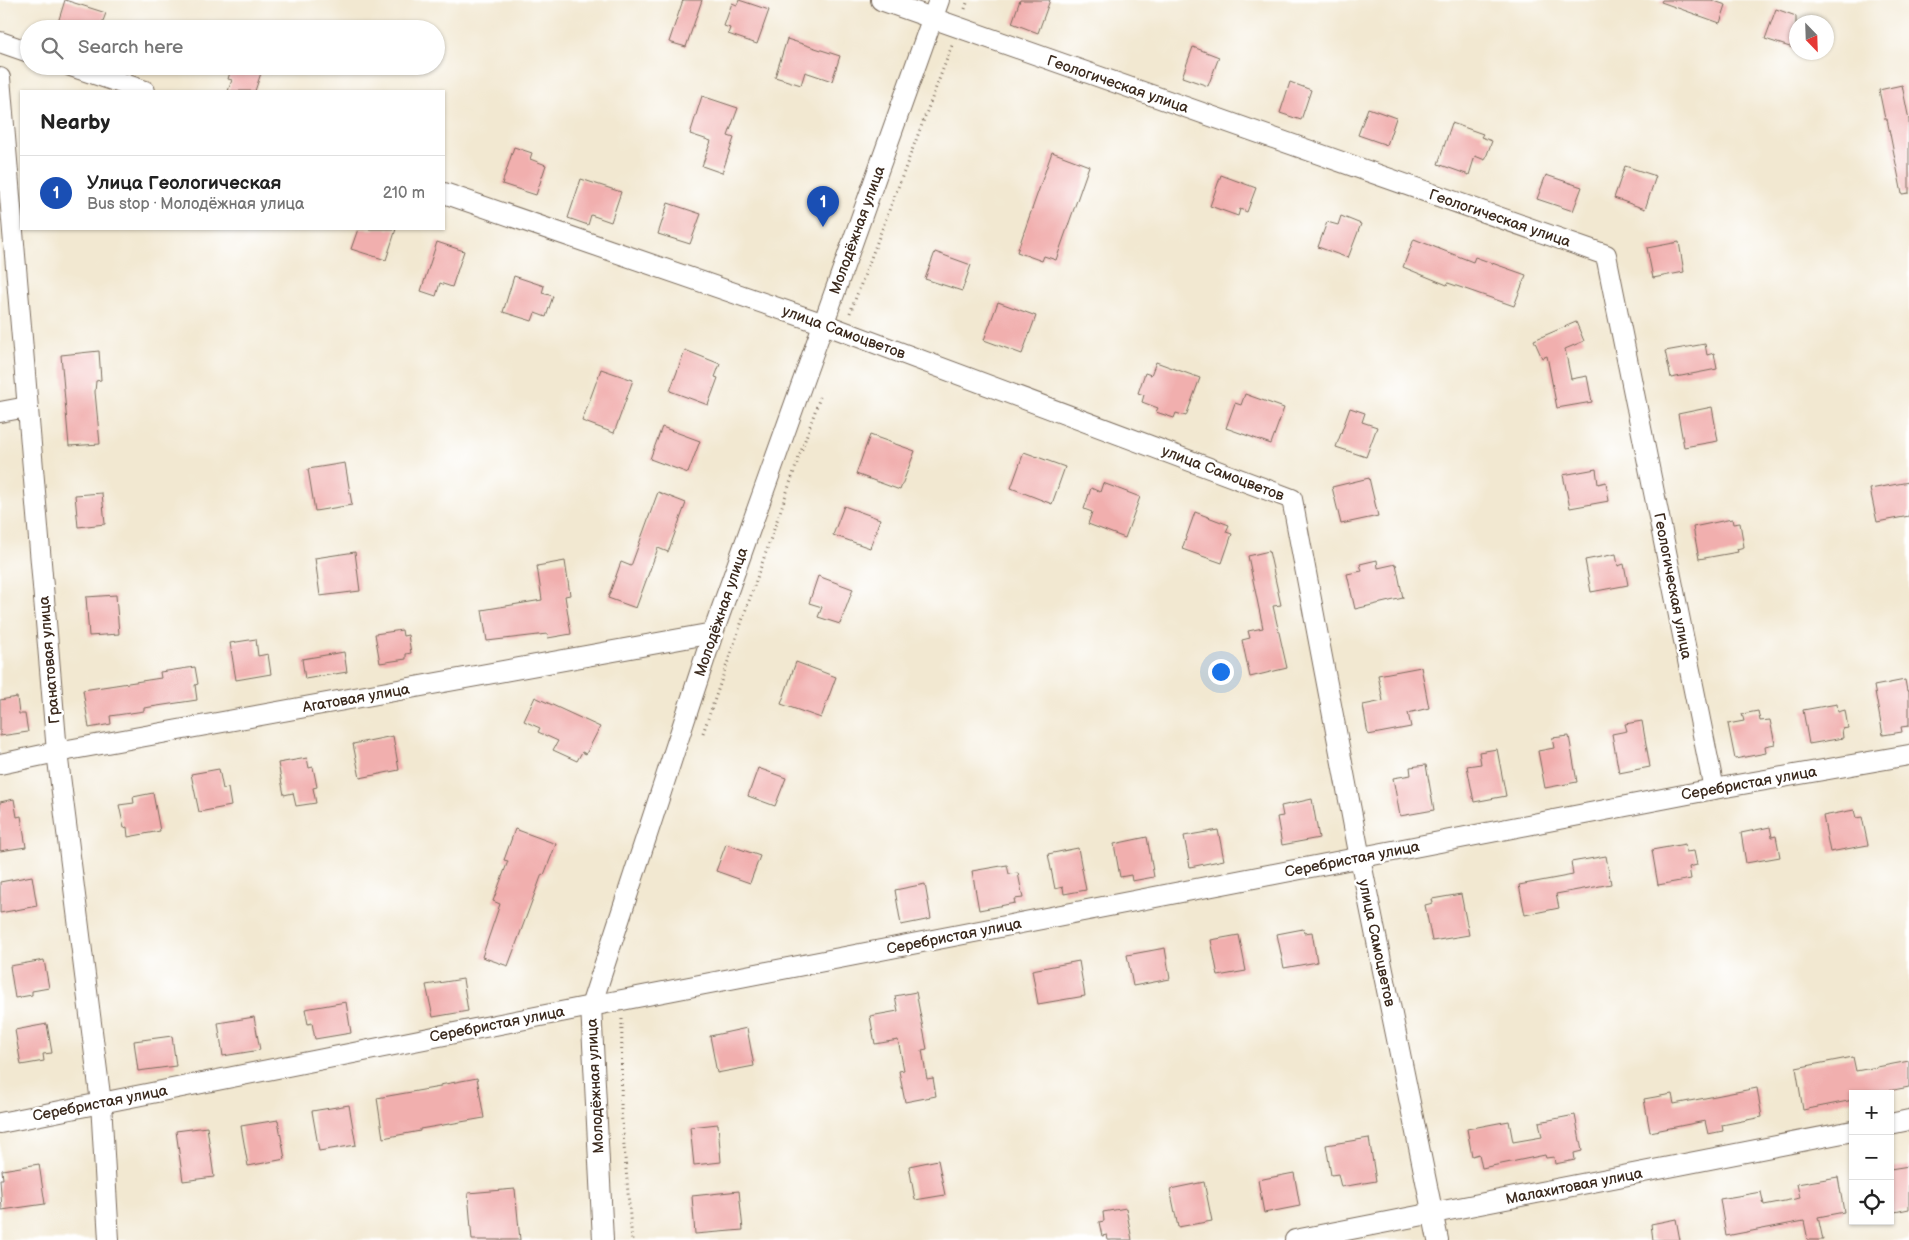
<!DOCTYPE html>
<meta charset="utf-8">
<style>
:root{--surface:#fff;--page:#f6f6f6;--text:#222;--muted:#767676;--line:#e0e0e0;--accent:#d93025}
body{margin:0;font-family:"Balsamiq Sans",sans-serif;background:var(--page);color:var(--text)}
.controls{position:absolute;right:15px;bottom:15px;display:grid;overflow:hidden;border-radius:0px;box-shadow:0 1px 4px #0004}
.controls button{width:45px;height:45px;display:grid;place-items:center;padding:0;border:0;border-bottom:1px solid var(--line);background:var(--surface);color:var(--text);font:25px sans-serif}
.compass{position:absolute;left:1789px;top:15px;width:45px;height:45px;border-radius:50%;background:var(--surface);box-shadow:0 1px 4px #0004;rotate:157deg}
.you{position:absolute;left:1220px;top:671px;width:18px;height:18px;margin:-12px;border:4px solid #fff;border-radius:50%;background:#1a73e8;box-shadow:0 0 0 8px #1a73e833}
.badge{display:grid;place-items:center;width:32px;height:32px;border-radius:50%;background:var(--accent);color:#fff;font-size:16px;font-weight:700}
.pin{position:absolute;translate:-50% -41px;filter:drop-shadow(0 1px 2px #0008)}
.pin::after{content:'';position:absolute;top:26px;width:18px;height:15px;background:inherit;clip-path:polygon(0 0,100% 0,50% 100%)}
.list{margin:0;padding:0;list-style:none}
h2{display:flex;justify-content:space-between;align-items:center;height:65px;margin:0;padding:0 20px;font-size:21px}
h2 small{font-size:16px;font-weight:400;color:var(--muted)}
.list li{display:grid;grid-template-columns:32px 1fr auto;gap:15px;align-items:center;box-sizing:border-box;height:75px;padding:0 20px;border-top:1px solid var(--line)}
.list b{display:block;font-size:19px;white-space:nowrap}
.list p{margin:0;font-size:16px;white-space:nowrap;color:var(--muted)}
.list em{font-size:16px;font-style:normal;color:var(--muted)}
.icon{flex:none;width:28px;height:28px;fill:none;stroke:currentColor;stroke-width:2;stroke-linecap:round;stroke-linejoin:round}
.map{position:relative;flex:none;width:1909px;height:1240px;overflow:hidden}
.search{position:absolute;background:var(--surface);box-shadow:0 1px 4px #0004;left:20px;top:20px;width:425px;height:55px;display:flex;align-items:center;gap:12px;box-sizing:border-box;padding:0 18px;border-radius:28px;color:var(--muted);font-size:19px}
.panel{position:absolute;background:var(--surface);box-shadow:0 1px 4px #0004;left:20px;top:90px;width:425px;height:140px;border-radius:0px}
.map>svg:first-child{display:block}
</style>
<div class="map">
<svg width="1909" height="1240" viewBox="0 0 1909 1240">
<rect width="100%" height="100%" fill="#fff"/>
<filter id="ink" filterUnits="userSpaceOnUse"><feTurbulence type="fractalNoise" baseFrequency=".02" numOctaves="2"/><feDisplacementMap in="SourceGraphic" scale="10" xChannelSelector="R" yChannelSelector="G"/><feConvolveMatrix kernelMatrix="1 2 1 2 8 2 1 2 1" color-interpolation-filters="sRGB"/></filter>
<filter id="wash" filterUnits="userSpaceOnUse"><feTurbulence type="fractalNoise" baseFrequency=".0096" numOctaves="4" result="noise"/><feDisplacementMap in="SourceGraphic" scale="20" xChannelSelector="R" yChannelSelector="G"/><feGaussianBlur stdDeviation="1.12" result="paint"/><feColorMatrix in="noise" values="0 0 0 0 0 0 0 0 0 0 0 0 0 0 0 0 0 1.4 0 .05"/><feComposite in="paint" operator="in"/></filter>
<g filter="url(#wash)">
<rect width="100%" height="100%" fill="#f2e8d1"/>
<g id="blocks">
<g fill="#f1afae">
<path d="M65,0l41,13 -6,16h-44z"/>
<path d="M683,0h19l-16,47 -17,-5z"/>
<path d="M739,0l30,10 -12,34 -29,-10 2,-6 -6,-2 8,-23 5,2z"/>
<path d="M1020,0h30l-12,33 -26,-10z"/>
<path d="M1662,0h49l15,5 -6,18 -59,-21z"/>
<path d="M1776,9l20,7v33l-31,-10z"/>
<path d="M787,39l53,17 -8,25 -27,-9 -4,13 -26,-8z"/>
<path d="M1193,47l26,10 -11,29 -26,-9z"/>
<path d="M232,66h18l12,4 -7,21h-27l4,-11 -4,-1z"/>
<path d="M1290,82l21,8 -10,30 -21,-7z"/>
<path d="M1902,85l7,35v73l-7,1 -15,-75h-2l-6,-29z"/>
<path d="M702,96l36,12 -10,28 6,2 -12,35 -20,-7 9,-25 -21,-7z"/>
<path d="M1368,108l28,10 -9,27 -29,-10z"/>
<path d="M1452,123l31,11 -2,3 11,4 -7,19 -10,-4 -6,19 -31,-11z"/>
<path d="M514,147l18,6 -2,6 16,6 -10,30 -34,-11z"/>
<path d="M1052,152l37,14 -33,94 -12,-4 -2,5 -25,-9z"/>
<path d="M1625,166l31,10 -11,33 -31,-11z"/>
<path d="M1221,175l35,13 -9,24 -7,-3 -2,7 -28,-10z"/>
<path d="M1546,175l36,12 -9,24 -36,-12z"/>
<path d="M581,179l40,13 -10,30 -20,-7 -3,10 -20,-7z"/>
<path d="M668,203l33,11 -11,30 -32,-10z"/>
<path d="M1341,216l20,8 -13,34 -30,-11 9,-25 11,3z"/>
<path d="M358,229h38l-10,31 -35,-11z"/>
<path d="M1414,239l59,23 2,-5 51,18 -12,31 -66,-23 -1,2 -44,-18z"/>
<path d="M437,242l27,9 -12,36 -12,-4 -4,13 -15,-5z"/>
<path d="M1679,242l5,30 -31,6 -6,-30z"/>
<path d="M935,252l36,13 -9,26 -37,-12z"/>
<path d="M514,276l30,10 -2,7 11,3 -7,21 -11,-4 -3,8 -29,-9z"/>
<path d="M998,302l38,14 -14,38 -38,-14z"/>
<path d="M1576,322l8,19 -19,8 6,30 16,-3 5,26 -35,6 -10,-52 -5,2 -8,-18z"/>
<path d="M1705,344l2,11 7,-2 3,16 -46,9 -6,-27z"/>
<path d="M685,350l35,14 -5,13 3,1 -10,27 -38,-14z"/>
<path d="M99,351l2,29 -5,1 -1,11 5,52 -31,2 -8,-91z"/>
<path d="M1156,362l44,16 -14,38 -10,-3 -2,5 -18,-6 2,-4 -16,-6 2,-7 -6,-2 7,-20 6,2z"/>
<path d="M601,369l32,11 -19,53 -32,-12z"/>
<path d="M1245,394l39,14 -13,36 -45,-16 9,-25 6,2z"/>
<path d="M1712,407l6,34 -34,6 -6,-33z"/>
<path d="M1350,408l15,5 -3,9 15,5 -11,30 -30,-10z"/>
<path d="M662,427l38,14 -12,32 -38,-14z"/>
<path d="M870,435l45,16 -15,39 -44,-16z"/>
<path d="M1024,452l41,15 -13,37 -41,-16z"/>
<path d="M345,463l7,42 -37,6 -7,-42z"/>
<path d="M1596,469l2,15 8,-2 3,19 -39,7 -7,-33z"/>
<path d="M1369,478l9,38 -37,8 -9,-37z"/>
<path d="M1909,482v34l-32,6 -7,-33z"/>
<path d="M1103,483l37,14 -15,41 -37,-14 4,-12 -8,-3 7,-21 9,4z"/>
<path d="M658,492l28,11 -18,49 -10,-4 -22,60 -28,-10 13,-36 10,4z"/>
<path d="M102,493l3,31 -27,3 -3,-32z"/>
<path d="M844,506l36,13 -10,29 -37,-13z"/>
<path d="M1195,512l34,13 -3,7 6,2 -10,29 -40,-14z"/>
<path d="M1732,519l1,5 7,-1 4,24 -7,2 1,3 -39,7 -6,-32z"/>
<path d="M1269,551l12,54 -8,1 14,62 -37,9 -8,-37 8,-2 -2,-7 15,-3 -15,-72z"/>
<path d="M355,552l5,39 -40,5 -5,-38z"/>
<path d="M1616,554l2,12 6,-2 4,21 -37,7 -6,-32z"/>
<path d="M1377,560l1,8 18,-4 7,34 -48,11 -8,-35 15,-3 -2,-7z"/>
<path d="M565,561l5,34 -5,1 6,38 -23,4 -1,-4 -60,7 -5,-31 60,-10 -5,-34z"/>
<path d="M818,576l35,13 -13,35 -22,-7 4,-10 -13,-4z"/>
<path d="M116,595l3,39 -30,2 -3,-39z"/>
<path d="M402,630l1,6 5,-1 3,18 -5,1v5l-26,4 -5,-29z"/>
<path d="M256,639l2,17 10,-2 3,20 -35,6 -6,-37z"/>
<path d="M344,652l3,20 -42,7 -3,-20z"/>
<path d="M796,662l40,15 -15,41 -40,-14z"/>
<path d="M195,667l3,17 -3,1 2,15 -53,8v3l-34,5 1,8 -22,4 -6,-38 78,-12 -1,-6z"/>
<path d="M1421,667l8,41 -21,5 3,14 -43,8 -5,-30 20,-4 -5,-26z"/>
<path d="M1905,680l2,11h2v35l-8,1 1,5 -19,3 -9,-49z"/>
<path d="M17,697l2,17h6l3,18 -28,4v-36z"/>
<path d="M535,697l65,30 -14,27 -4,-2 -5,9 -24,-11 5,-9 -20,-9 2,-4 -16,-7z"/>
<path d="M1837,704l1,8 7,-2 3,18 -6,1 1,9 -34,6 -6,-34z"/>
<path d="M1758,711l2,10 10,-1 5,24 -10,2 1,7 -31,6 -7,-35 16,-3 -2,-7z"/>
<path d="M1642,721l8,46 -31,6 -7,-39 15,-3 -2,-7z"/>
<path d="M393,736l6,34 -39,8 -7,-34z"/>
<path d="M1569,736l8,46 -32,6 -7,-37 16,-3 -2,-10z"/>
<path d="M1497,749l9,47 -32,6 -7,-36 14,-2 -2,-12z"/>
<path d="M307,758l2,10 4,-1 4,20 -4,1 3,15 -20,3 -3,-13 -9,2 -6,-32z"/>
<path d="M1426,765l8,45 -34,6 -7,-38 18,-3 -1,-8z"/>
<path d="M758,768l28,10 -11,28 -27,-10z"/>
<path d="M219,769l4,20 5,-1 3,18 -32,6 -8,-38z"/>
<path d="M153,793l7,38 -32,6 -1,-10 -3,1 -5,-23 15,-2 -1,-6z"/>
<path d="M14,799l3,18 4,-1 5,31 -26,4v-49z"/>
<path d="M1312,799l7,39 -37,7 -5,-28 6,-1 -2,-10z"/>
<path d="M1854,810l2,8 6,-1 6,28 -38,7 -7,-36z"/>
<path d="M1770,827l2,10 4,-1 4,21 -34,6 -5,-30z"/>
<path d="M515,829l41,15 -12,31 -2,-1 -34,92 -26,-9 18,-53 -7,-3 15,-40 -4,-1z"/>
<path d="M1218,830l6,30 -34,7 -6,-31z"/>
<path d="M1147,837l7,40 -22,4 -1,-6 -11,2 -6,-33z"/>
<path d="M726,844l34,12 -10,27 -34,-12z"/>
<path d="M1685,844l1,8 8,-1 3,14 -8,2 2,12 -33,6 -6,-35z"/>
<path d="M1078,848l8,42 -22,4 -1,-7 -8,2 -7,-35z"/>
<path d="M1606,856l5,28 -55,10 3,14 -34,7 -6,-30 54,-10 -2,-13z"/>
<path d="M1007,865l2,9 9,-1 5,25 -9,1 1,4 -36,7 -7,-39z"/>
<path d="M32,876l5,30 -37,7v-31z"/>
<path d="M925,884l6,35 -30,6 -6,-35z"/>
<path d="M1461,894l8,41 -37,6 -7,-36 8,-2 -1,-4z"/>
<path d="M1303,929l1,4 8,-1 5,30 -33,6 -7,-34z"/>
<path d="M1239,935l7,36 -28,5 -7,-36z"/>
<path d="M1165,948l5,31 -37,7 -6,-31z"/>
<path d="M44,960l5,28 -17,3v4l-17,3 -5,-32z"/>
<path d="M1079,961l6,35 -47,8 -6,-34z"/>
<path d="M463,979l5,32 -35,6 -7,-32z"/>
<path d="M916,992l11,57 -5,1 5,29 6,-1 3,18 -31,6 -6,-31 5,-1 -6,-30 -23,4 -5,-28 28,-5 -3,-15z"/>
<path d="M346,1002l5,31 -36,6 -3,-16 -4,1 -3,-15z"/>
<path d="M254,1017l6,33 -37,6 -5,-33z"/>
<path d="M47,1024l5,29 -9,1 1,7 -23,4 -6,-35z"/>
<path d="M747,1028l7,38 -37,7 -7,-37z"/>
<path d="M172,1036l4,30 -38,5 -4,-30z"/>
<path d="M1853,1057l3,14 53,-10v26l-36,7h-20v6l-50,10 -7,-42z"/>
<path d="M477,1078l7,40 -64,11v2l-37,7 -6,-40 63,-11v-2z"/>
<path d="M1757,1088l5,29 -40,8 1,6 -15,3 -3,-13 -55,11 -6,-33 28,-5 2,10z"/>
<path d="M349,1105l7,40 -37,6 -7,-40z"/>
<path d="M1575,1115l7,36 -8,2 1,7 -20,4 -1,-7 -8,1 -1,-3 -63,13 -3,-14 -7,2 -5,-27 42,-8 4,21 29,-5 -3,-15z"/>
<path d="M278,1120l7,39 -37,7 -7,-40z"/>
<path d="M718,1124l3,38 -27,3 -4,-38z"/>
<path d="M207,1127l7,50 -31,4 -7,-50z"/>
<path d="M1369,1138l7,43 -35,6 -3,-13 -7,1 -5,-30z"/>
<path d="M938,1160l7,35 -30,5 -6,-34z"/>
<path d="M39,1164l6,40 -43,6 -2,-31h3l-1,-9z"/>
<path d="M1909,1166v43l-19,4v-44z"/>
<path d="M1294,1173l6,33 -36,7 -6,-33z"/>
<path d="M1838,1177l6,35 -26,5 5,23h-15l-4,-19 -78,15 -6,-37 41,-7 3,13 36,-7 -3,-14z"/>
<path d="M1204,1182l8,39 -34,6 -8,-38z"/>
<path d="M515,1189l5,51h-48l-4,-47z"/>
<path d="M739,1191l4,39 -48,4 -3,-38z"/>
<path d="M1126,1208l6,32h-24l-1,-5 -5,1 -3,-14 5,-1 -1,-9z"/>
<path d="M1676,1219l4,21h-27l-2,-16z"/>
</g>
</g>
</g>
<g filter="url(#ink)">
<use href="#blocks" fill-opacity="0" stroke="#7b6c5d" stroke-width="1"/>
<g fill="none" stroke-linecap="round" stroke-linejoin="round">
<defs>
<g id="minor">
<path d="M881,0l725,255 108,534"/>
<path d="M0,42l29,10"/>
<path d="M71,66l74,25"/>
<path d="M0,78l57,674 44,351 8,137"/>
<path d="M444,193l380,131 468,175 68,359 78,382"/>
<path d="M0,412l27,-5"/>
<path d="M0,764l57,-12 656,-119"/>
<path d="M0,1123l591,-117 1123,-217 195,-34"/>
<path d="M1890,1124l19,-4"/>
<path d="M603,1240l-12,-234 122,-373 226,-633"/>
<path d="M1295,1240l558,-109"/>
</g>
</defs>
<use href="#minor" stroke="#7b6c5d" stroke-width="22"/>
<g stroke="#7b6c5d" stroke-width="3" stroke-dasharray="1 4" stroke-linecap="butt">
<path d="M965,9l3,-9"/>
<path d="M850,313l103,-270"/>
<path d="M703,733l117,-336"/>
<path d="M622,1019l-1,91 11,130"/>
</g>
<use href="#minor" stroke="#fff" stroke-width="20"/>
</g>
</g>
<g text-anchor="middle" stroke-width="5" stroke-linejoin="round" paint-order="stroke">
<g font-size="15" fill="#3b2a1e" stroke="#fff">
<text transform="translate(1118 84) rotate(19)" y="5">Геологическая улица</text>
<text transform="translate(1500 218) rotate(19)" y="5">Геологическая улица</text>
<text transform="translate(857 230) rotate(-70)" y="5">Молодёжная улица</text>
<text transform="translate(844 332) rotate(20)" y="5">улица Самоцветов</text>
<text transform="translate(1223 473) rotate(21)" y="5">улица Самоцветов</text>
<text transform="translate(1673 586) rotate(79)" y="5">Геологическая улица</text>
<text transform="translate(721 612) rotate(-71)" y="5">Молодёжная улица</text>
<text transform="translate(49 660) rotate(-95)" y="5">Гранатовая улица</text>
<text transform="translate(356 698) rotate(-10)" y="5">Агатовая улица</text>
<text transform="translate(1749 783) rotate(-10)" y="5">Серебристая улица</text>
<text transform="translate(1352 859) rotate(-11)" y="5">Серебристая улица</text>
<text transform="translate(954 936) rotate(-11)" y="5">Серебристая улица</text>
<text transform="translate(1377 943) rotate(78)" y="5">улица Самоцветов</text>
<text transform="translate(497 1024) rotate(-11)" y="5">Серебристая улица</text>
<text transform="translate(595 1086) rotate(-93)" y="5">Молодёжная улица</text>
<text transform="translate(100 1103) rotate(-11)" y="5">Серебристая улица</text>
<text transform="translate(1574 1186) rotate(-11)" y="5">Малахитовая улица</text>
</g>
</g>
</svg>
<div class="controls">
<button>+</button>
<button>−</button>
<button><svg class="icon" aria-label="locate" viewBox="0 0 24 24"><circle cx="12" cy="12" r="6"/><path d="M12 2v4M12 18v4M2 12h4M18 12h4"/></svg></button>
</div>
<svg class="compass" viewBox="-18 -18 36 36"><path d="M0-13l5 13h-10z" fill="#e53935"/><path d="M0 13l5-13h-10z" fill="#767676"/></svg>
<div class="you"></div>
<div class="pin badge" style="left:823px;top:227px;background:#1a4fb4">1</div>
<div class="search"><svg class="icon" aria-label="search" viewBox="0 0 24 24"><circle cx="10" cy="10" r="6"/><path d="M15 15l6 6"/></svg>Search here</div>
<section class="panel">
<h2>Nearby<small></small></h2>
<ul class="list">
<li><span class="badge" style="background:#1a4fb4">1</span><div><b>Улица Геологическая</b><p>Bus stop · Молодёжная улица</p></div><em>210 m</em></li>
</ul>
</section>
</div>
